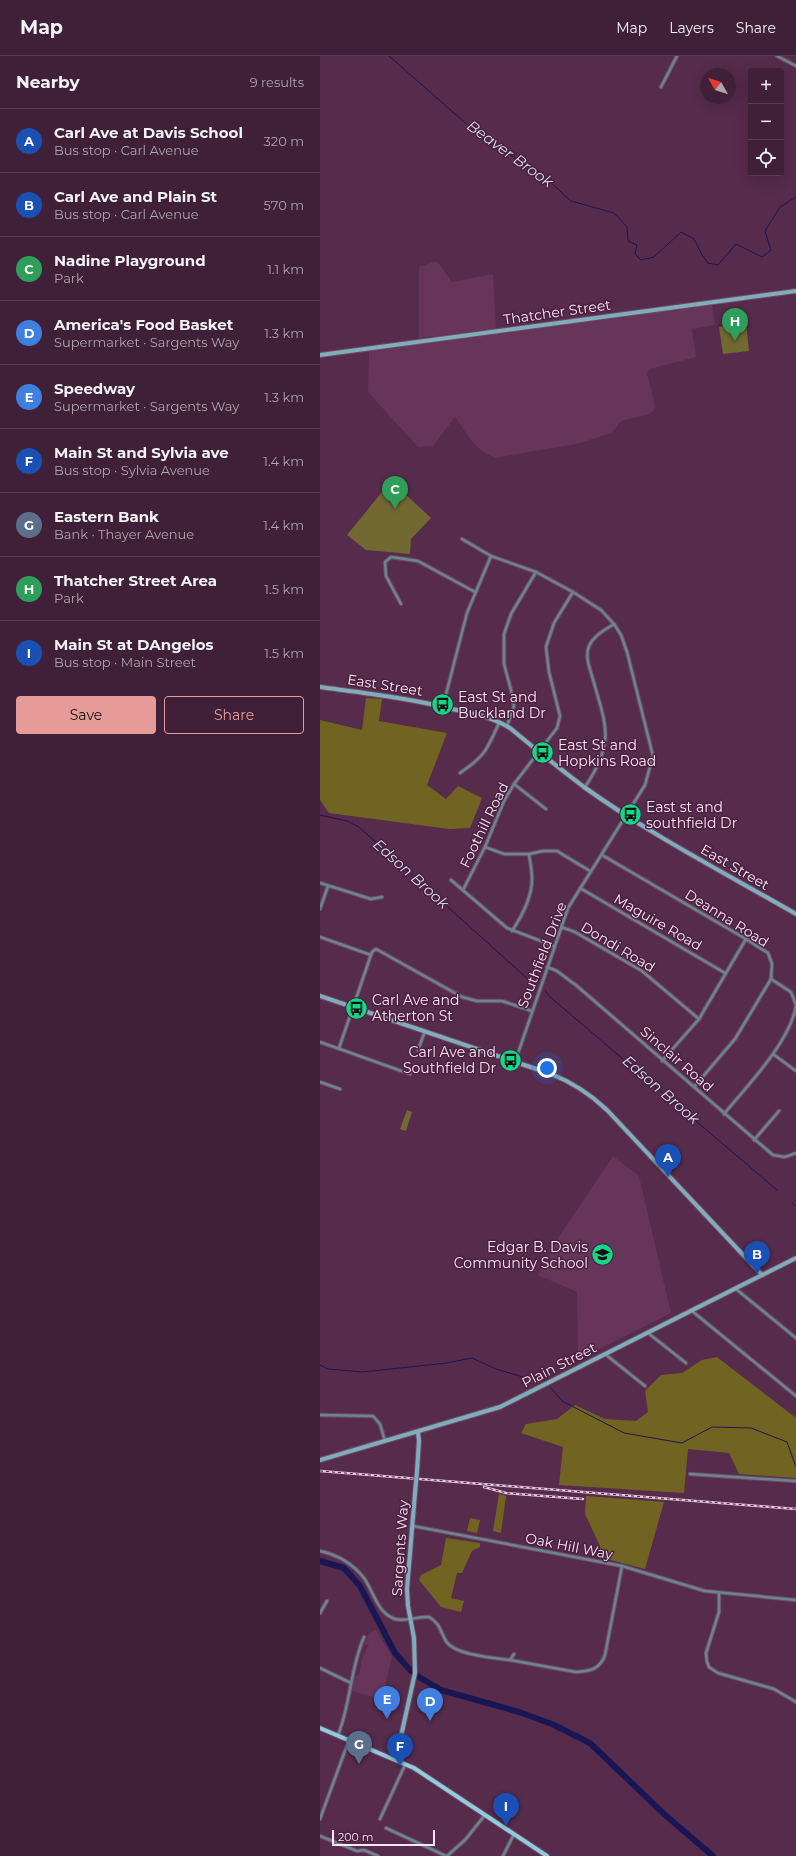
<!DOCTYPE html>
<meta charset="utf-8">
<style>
:root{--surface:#402038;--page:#472840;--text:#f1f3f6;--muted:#aea3ae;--line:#593e53;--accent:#e69b98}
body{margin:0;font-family:Montserrat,sans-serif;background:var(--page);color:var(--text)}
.controls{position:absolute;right:12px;top:12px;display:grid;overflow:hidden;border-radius:4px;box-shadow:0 4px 16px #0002}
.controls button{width:36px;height:36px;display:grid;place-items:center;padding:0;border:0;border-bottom:1px solid var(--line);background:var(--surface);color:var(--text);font:20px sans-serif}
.compass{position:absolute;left:380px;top:12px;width:36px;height:36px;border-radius:50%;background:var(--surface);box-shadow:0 4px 16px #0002;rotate:309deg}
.scale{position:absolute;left:12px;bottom:10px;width:103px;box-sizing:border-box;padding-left:4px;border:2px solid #fce5f4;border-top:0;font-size:11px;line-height:14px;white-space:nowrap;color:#fce5f4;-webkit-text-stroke:3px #4b2140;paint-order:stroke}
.you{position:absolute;left:227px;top:1012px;width:14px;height:14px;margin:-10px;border:3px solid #fff;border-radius:50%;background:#1a73e8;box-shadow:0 0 0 6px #1a73e833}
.badge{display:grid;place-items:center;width:26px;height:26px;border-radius:50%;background:var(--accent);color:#fff;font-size:13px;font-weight:700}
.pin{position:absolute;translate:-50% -33px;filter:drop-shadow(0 1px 2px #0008)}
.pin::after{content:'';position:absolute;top:21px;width:14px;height:12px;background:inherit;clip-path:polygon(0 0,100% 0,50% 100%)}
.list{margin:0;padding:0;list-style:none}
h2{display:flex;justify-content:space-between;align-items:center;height:52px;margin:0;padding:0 16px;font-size:17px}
h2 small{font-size:13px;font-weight:400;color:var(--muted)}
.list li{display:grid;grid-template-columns:26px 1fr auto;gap:12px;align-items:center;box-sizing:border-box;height:64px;padding:0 16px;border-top:1px solid var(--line)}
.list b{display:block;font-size:15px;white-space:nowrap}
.list p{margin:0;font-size:13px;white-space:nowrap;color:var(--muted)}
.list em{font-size:13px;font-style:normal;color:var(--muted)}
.actions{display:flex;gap:8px;padding:12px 16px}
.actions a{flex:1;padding:9px 0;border:1px solid var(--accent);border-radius:4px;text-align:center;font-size:14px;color:var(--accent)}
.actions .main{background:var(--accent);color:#111}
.icon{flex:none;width:22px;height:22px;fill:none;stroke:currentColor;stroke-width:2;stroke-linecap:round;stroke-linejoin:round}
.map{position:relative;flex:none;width:476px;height:1800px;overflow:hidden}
header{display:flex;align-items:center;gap:24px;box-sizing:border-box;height:56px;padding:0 20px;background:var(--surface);border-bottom:1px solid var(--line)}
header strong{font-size:19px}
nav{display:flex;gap:22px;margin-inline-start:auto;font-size:14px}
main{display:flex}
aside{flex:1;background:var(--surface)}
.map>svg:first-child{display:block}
</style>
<header>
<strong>Map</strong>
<nav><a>Map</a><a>Layers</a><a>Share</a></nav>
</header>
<main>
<aside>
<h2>Nearby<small>9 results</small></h2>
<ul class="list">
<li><span class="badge" style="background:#1a4fb4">A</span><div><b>Carl Ave at Davis School</b><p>Bus stop · Carl Avenue</p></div><em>320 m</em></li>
<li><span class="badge" style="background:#1a4fb4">B</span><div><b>Carl Ave and Plain St</b><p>Bus stop · Carl Avenue</p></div><em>570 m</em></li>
<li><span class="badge" style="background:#2e9e5b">C</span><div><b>Nadine Playground</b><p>Park</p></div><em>1.1 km</em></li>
<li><span class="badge" style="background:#3f7fe0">D</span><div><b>America's Food Basket</b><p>Supermarket · Sargents Way</p></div><em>1.3 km</em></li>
<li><span class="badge" style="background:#3f7fe0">E</span><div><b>Speedway</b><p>Supermarket · Sargents Way</p></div><em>1.3 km</em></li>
<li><span class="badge" style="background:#1a4fb4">F</span><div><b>Main St and Sylvia ave</b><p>Bus stop · Sylvia Avenue</p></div><em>1.4 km</em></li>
<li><span class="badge" style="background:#5c6f8a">G</span><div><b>Eastern Bank</b><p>Bank · Thayer Avenue</p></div><em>1.4 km</em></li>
<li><span class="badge" style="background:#2e9e5b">H</span><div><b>Thatcher Street Area</b><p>Park</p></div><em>1.5 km</em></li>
<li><span class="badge" style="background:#1a4fb4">I</span><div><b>Main St at DAngelos</b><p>Bus stop · Main Street</p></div><em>1.5 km</em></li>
</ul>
<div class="actions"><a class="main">Save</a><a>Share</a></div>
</aside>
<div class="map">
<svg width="476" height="1800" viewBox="0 0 476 1800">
<rect width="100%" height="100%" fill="#562b4b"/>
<g fill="#663559">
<path d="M117,205l15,21 41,-8 3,55 -77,9v-71z"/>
<path d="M392,249l3,20 -23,4 4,28 -46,12 -3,4 8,33 -1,4 -5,4 -28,7 -9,12 -36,11 -81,14 -13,-7 -11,-11 -16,-23 -22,29 -15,1 -50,-55 1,-41z"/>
<path d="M293,1100l26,20 32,137 -93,47 -1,-68 -39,-17 22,-40z"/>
<path d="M56,1574l16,27 -10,43 -30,-9 2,-14 5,-3 4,-18 6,-12 -5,2 5,-13z"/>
</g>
<g fill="#726832">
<path d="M426,267l3,28 -26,3 -4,-27z"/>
<path d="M71,425l40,37 -20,21 -1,15 -44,-4 -19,-15z"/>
<path d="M87,1054l5,2 -6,19 -6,-2z"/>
</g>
<g fill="#716422">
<path d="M46,642l16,1 -3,22 68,12 -20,52 19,14 12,-13 24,12 -12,30 -21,1 -120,-16 -9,-13v-80l42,10z"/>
<path d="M397,1301l79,61v60l-57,-4 -10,-21 -41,-4 -4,44 -125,-8 4,-38 -42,-14 5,-9 31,-5 18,-14 30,14 31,2 12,-9 -3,-21 16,-16 21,-2 20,-13z"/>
<path d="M179,1438l7,2 -5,37 -8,-2z"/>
<path d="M266,1440l78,6 -19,67 -46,-12 1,-11 -15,-32z"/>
<path d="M150,1462l10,2 -3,13 -10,-2z"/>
<path d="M126,1482l34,5v4l-8,4 -10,22h-5l-6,25 13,3 -3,11 -20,-5 -22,-27 2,-5 20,-10z"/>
</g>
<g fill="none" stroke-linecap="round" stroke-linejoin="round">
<g stroke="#1a1654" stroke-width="1">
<path d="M69,0l98,86 51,29 33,30 43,12 13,14 1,14 9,4 -2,9 6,6 13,-3 27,-25 13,7 8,16 6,8 10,2 18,-21 26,13 9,-7 -6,-19 15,-24 16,-10"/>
<path d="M0,759l27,6 12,6 171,154"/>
<path d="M225,934l5,7 227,193"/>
<path d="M472,1147l4,4"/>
<path d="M0,1309l8,4 35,3 83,-9 26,-5 24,11 34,10 9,-3 6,4"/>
<path d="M230,1331l12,14 62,32 58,10 30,-16 39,1 36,14 9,25"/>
</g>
<path stroke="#1a1654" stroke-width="6" d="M0,1505l24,7 16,18 35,67 15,17 9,7 22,13 78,22 33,12 38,19 74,71 49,42"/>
<defs>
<g id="street">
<path d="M457,0l19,10"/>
<path d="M341,31l16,-31"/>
<path d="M142,483l29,17 45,16 37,20 28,18 13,14 7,11 6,17 26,104 -8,29 -77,123 -53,154"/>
<path d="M81,548l-15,-28 -1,-14 6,-5 27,4 57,31"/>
<path d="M123,650l24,-93 24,-57"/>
<path d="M187,670l7,-20 -3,-16 -7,-26v-30l7,-20 25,-42"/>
<path d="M140,717c25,-17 27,-23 39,-50"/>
<path d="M194,728l32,25"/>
<path d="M265,731c31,-46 21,-61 7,-111 -3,-10 -7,-20 -3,-30 5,-11 16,-16 25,-22"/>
<path d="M165,791l19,7h25l14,-3h14l33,20"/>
<path d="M282,799l144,84 22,14 4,11 -1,15 -36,60 -41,48"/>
<path d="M131,824l56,48 47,18"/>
<path d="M0,827l51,16 11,-2"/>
<path d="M260,832l145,85"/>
<path d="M143,834l22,-43 19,-46 10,-17 43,-56 3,-12 -11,-44 -3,-25 8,-24 19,-31"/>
<path d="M0,853l8,-23"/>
<path d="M241,871l14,5 67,39 57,48"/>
<path d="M192,875c10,-15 20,-34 20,-52 0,-9 -2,-17 -3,-25"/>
<path d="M0,881l51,18"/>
<path d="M227,911l10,4 20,15 196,169 12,2 11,-4"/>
<path d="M451,923l20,13 5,13"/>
<path d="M0,986l90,32"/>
<path d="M19,992l33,-96 4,-3 86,48 15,4h25l30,10"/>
<path d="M98,994l7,-19"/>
<path d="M453,998l23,17"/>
<path d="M342,1005l37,-42 47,-80"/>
<path d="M0,1026l20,7"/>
<path d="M404,1058c23,-28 66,-72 72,-108"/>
<path d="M434,1084l25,-29"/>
<path d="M416,1233l60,49"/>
<path d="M372,1255l104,85"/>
<path d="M328,1277l38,30"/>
<path d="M285,1298l40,32"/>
<path d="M0,1359l53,1 7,8 5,17"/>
<path d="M370,1418l106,7"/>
<path d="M93,1470l209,40 83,25 91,9"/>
<path d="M0,1495c18,4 33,13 44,27 10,14 13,35 31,41 11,3 23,-3 34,-2 11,6 11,14 17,24 8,14 49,17 64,19l4,-6"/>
<path d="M399,1538v18l-13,41 1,9 2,5 9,6 56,16 22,13"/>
<path d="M0,1557l7,-12"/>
<path d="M190,1604l66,12c15,-1 24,-3 29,-17l17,-89"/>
<path d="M0,1612l31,15"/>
<path d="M18,1679c13,-32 12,-66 26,-98"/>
<path d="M0,1763l29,-79"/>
<path d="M60,1763l25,-54"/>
<path d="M66,1772l60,28"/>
<path d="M0,1780l37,15 7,-1 14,6"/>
<path d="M127,1800l18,-16 20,-25"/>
<path d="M183,1800l11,-22"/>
</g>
<g id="secondary">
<path d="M0,299l476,-64"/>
<path d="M0,631c44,6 89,11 132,22 20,4 40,8 58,19 24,20 49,40 74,59 67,48 141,86 212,127"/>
<path d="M0,940l231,78c21,8 39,20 56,36l155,165"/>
<path d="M0,1404l180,-53 296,-149"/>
<path d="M97,1415l2,-30 -1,-9"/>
<path d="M76,1703l19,-86 -1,-35 -6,-32 -1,-17 8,-96"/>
</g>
<path id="primary" d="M0,1672l94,40 133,88"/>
</defs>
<use href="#street" stroke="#714966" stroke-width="4.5"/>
<use href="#secondary" stroke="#714966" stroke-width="6"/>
<use href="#primary" stroke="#714966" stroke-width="6"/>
<use href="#street" stroke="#69858e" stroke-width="2.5"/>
<use href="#secondary" stroke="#7fadbb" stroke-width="4"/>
<use href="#primary" stroke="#90ccde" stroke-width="4"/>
<defs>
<g id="rail">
<path d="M0,1415l476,38"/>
<path d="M164,1431l22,6 77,6"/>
</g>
</defs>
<use href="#rail" stroke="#e5cbdd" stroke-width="2.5"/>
<use href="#rail" stroke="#4b2140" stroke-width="1" stroke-dasharray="3" stroke-linecap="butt"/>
<defs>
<path id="secondary-bridge" d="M95,1437l2,-22"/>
</defs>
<use href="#secondary-bridge" stroke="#714966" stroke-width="6" stroke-linecap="butt"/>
<use href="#secondary-bridge" stroke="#7fadbb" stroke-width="4"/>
</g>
<defs>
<symbol id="bus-disc" viewBox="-11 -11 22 22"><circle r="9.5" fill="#12d98a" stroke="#4b2140"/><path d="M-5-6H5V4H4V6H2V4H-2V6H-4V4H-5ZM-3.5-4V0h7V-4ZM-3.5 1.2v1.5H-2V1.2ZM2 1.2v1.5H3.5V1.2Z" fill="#111"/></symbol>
<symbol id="school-disc" viewBox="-11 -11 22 22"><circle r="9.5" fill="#12d98a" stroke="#4b2140"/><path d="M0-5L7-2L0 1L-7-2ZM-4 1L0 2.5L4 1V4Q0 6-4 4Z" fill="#111"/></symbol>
</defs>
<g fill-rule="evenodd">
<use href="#bus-disc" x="110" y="636" width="25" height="25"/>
<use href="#bus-disc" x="210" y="684" width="25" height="25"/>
<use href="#bus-disc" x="298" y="746" width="25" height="25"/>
<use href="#bus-disc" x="24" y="940" width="25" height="25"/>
<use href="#bus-disc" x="178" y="992" width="25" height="25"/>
<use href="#school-disc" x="270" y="1186" width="25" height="25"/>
</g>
<g text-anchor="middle" stroke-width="3" stroke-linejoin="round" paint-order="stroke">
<g font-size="14" fill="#fce5f4" stroke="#4b2140">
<text transform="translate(237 256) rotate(-8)" y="5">Thatcher Street</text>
<text transform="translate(65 629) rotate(9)" y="5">East Street</text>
<text transform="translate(164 769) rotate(-64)" y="5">Foothill Road</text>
<text transform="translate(415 811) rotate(30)" y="5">East Street</text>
<text transform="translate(407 862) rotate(32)" y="5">Deanna Road</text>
<text transform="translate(338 866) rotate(30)" y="5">Maguire Road</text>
<text transform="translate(298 891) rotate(31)" y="5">Dondi Road</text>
<text transform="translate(222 899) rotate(-69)" y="5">Southfield Drive</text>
<text transform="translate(357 1003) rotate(41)" y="5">Sinclair Road</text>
<text transform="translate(239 1309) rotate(-27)" y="5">Plain Street</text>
<text transform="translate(249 1490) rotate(11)" y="5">Oak Hill Way</text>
<text transform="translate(80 1492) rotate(-86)" y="5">Sargents Way</text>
</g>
<g font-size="14" fill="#fce5f4" stroke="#4b2140" text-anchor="start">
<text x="138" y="646">East St and<tspan x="138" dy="16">Buckland Dr</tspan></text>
<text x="238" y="694">East St and<tspan x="238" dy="16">Hopkins Road</tspan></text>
<text x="326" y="756">East st and<tspan x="326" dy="16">southfield Dr</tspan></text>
<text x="52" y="949">Carl Ave and<tspan x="52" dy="16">Atherton St</tspan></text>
<text x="176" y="1001" text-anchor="end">Carl Ave and<tspan x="176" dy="16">Southfield Dr</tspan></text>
<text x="268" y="1196" text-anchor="end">Edgar B. Davis<tspan x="268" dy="16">Community School</tspan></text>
</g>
<g font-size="15" font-style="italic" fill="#d9ddf1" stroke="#4b2140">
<text transform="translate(190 98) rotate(36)" y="5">Beaver Brook</text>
<text transform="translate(91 818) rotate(42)" y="5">Edson Brook</text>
<text transform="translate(341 1034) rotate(41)" y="5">Edson Brook</text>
</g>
</g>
</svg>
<div class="controls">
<button>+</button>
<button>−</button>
<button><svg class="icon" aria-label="locate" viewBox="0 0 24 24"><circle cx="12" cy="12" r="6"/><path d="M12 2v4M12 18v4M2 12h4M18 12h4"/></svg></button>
</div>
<svg class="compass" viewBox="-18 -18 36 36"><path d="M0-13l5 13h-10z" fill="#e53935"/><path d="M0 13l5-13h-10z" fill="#aea3ae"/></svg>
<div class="scale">200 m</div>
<div class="you"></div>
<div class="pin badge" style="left:348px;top:1121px;background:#1a4fb4">A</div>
<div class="pin badge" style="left:437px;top:1218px;background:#1a4fb4">B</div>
<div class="pin badge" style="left:75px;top:453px;background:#2e9e5b">C</div>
<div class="pin badge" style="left:110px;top:1665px;background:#3f7fe0">D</div>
<div class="pin badge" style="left:67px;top:1663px;background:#3f7fe0">E</div>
<div class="pin badge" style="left:80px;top:1710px;background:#1a4fb4">F</div>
<div class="pin badge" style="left:39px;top:1708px;background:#5c6f8a">G</div>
<div class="pin badge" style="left:415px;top:285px;background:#2e9e5b">H</div>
<div class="pin badge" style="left:186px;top:1770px;background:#1a4fb4">I</div>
</div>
</main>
